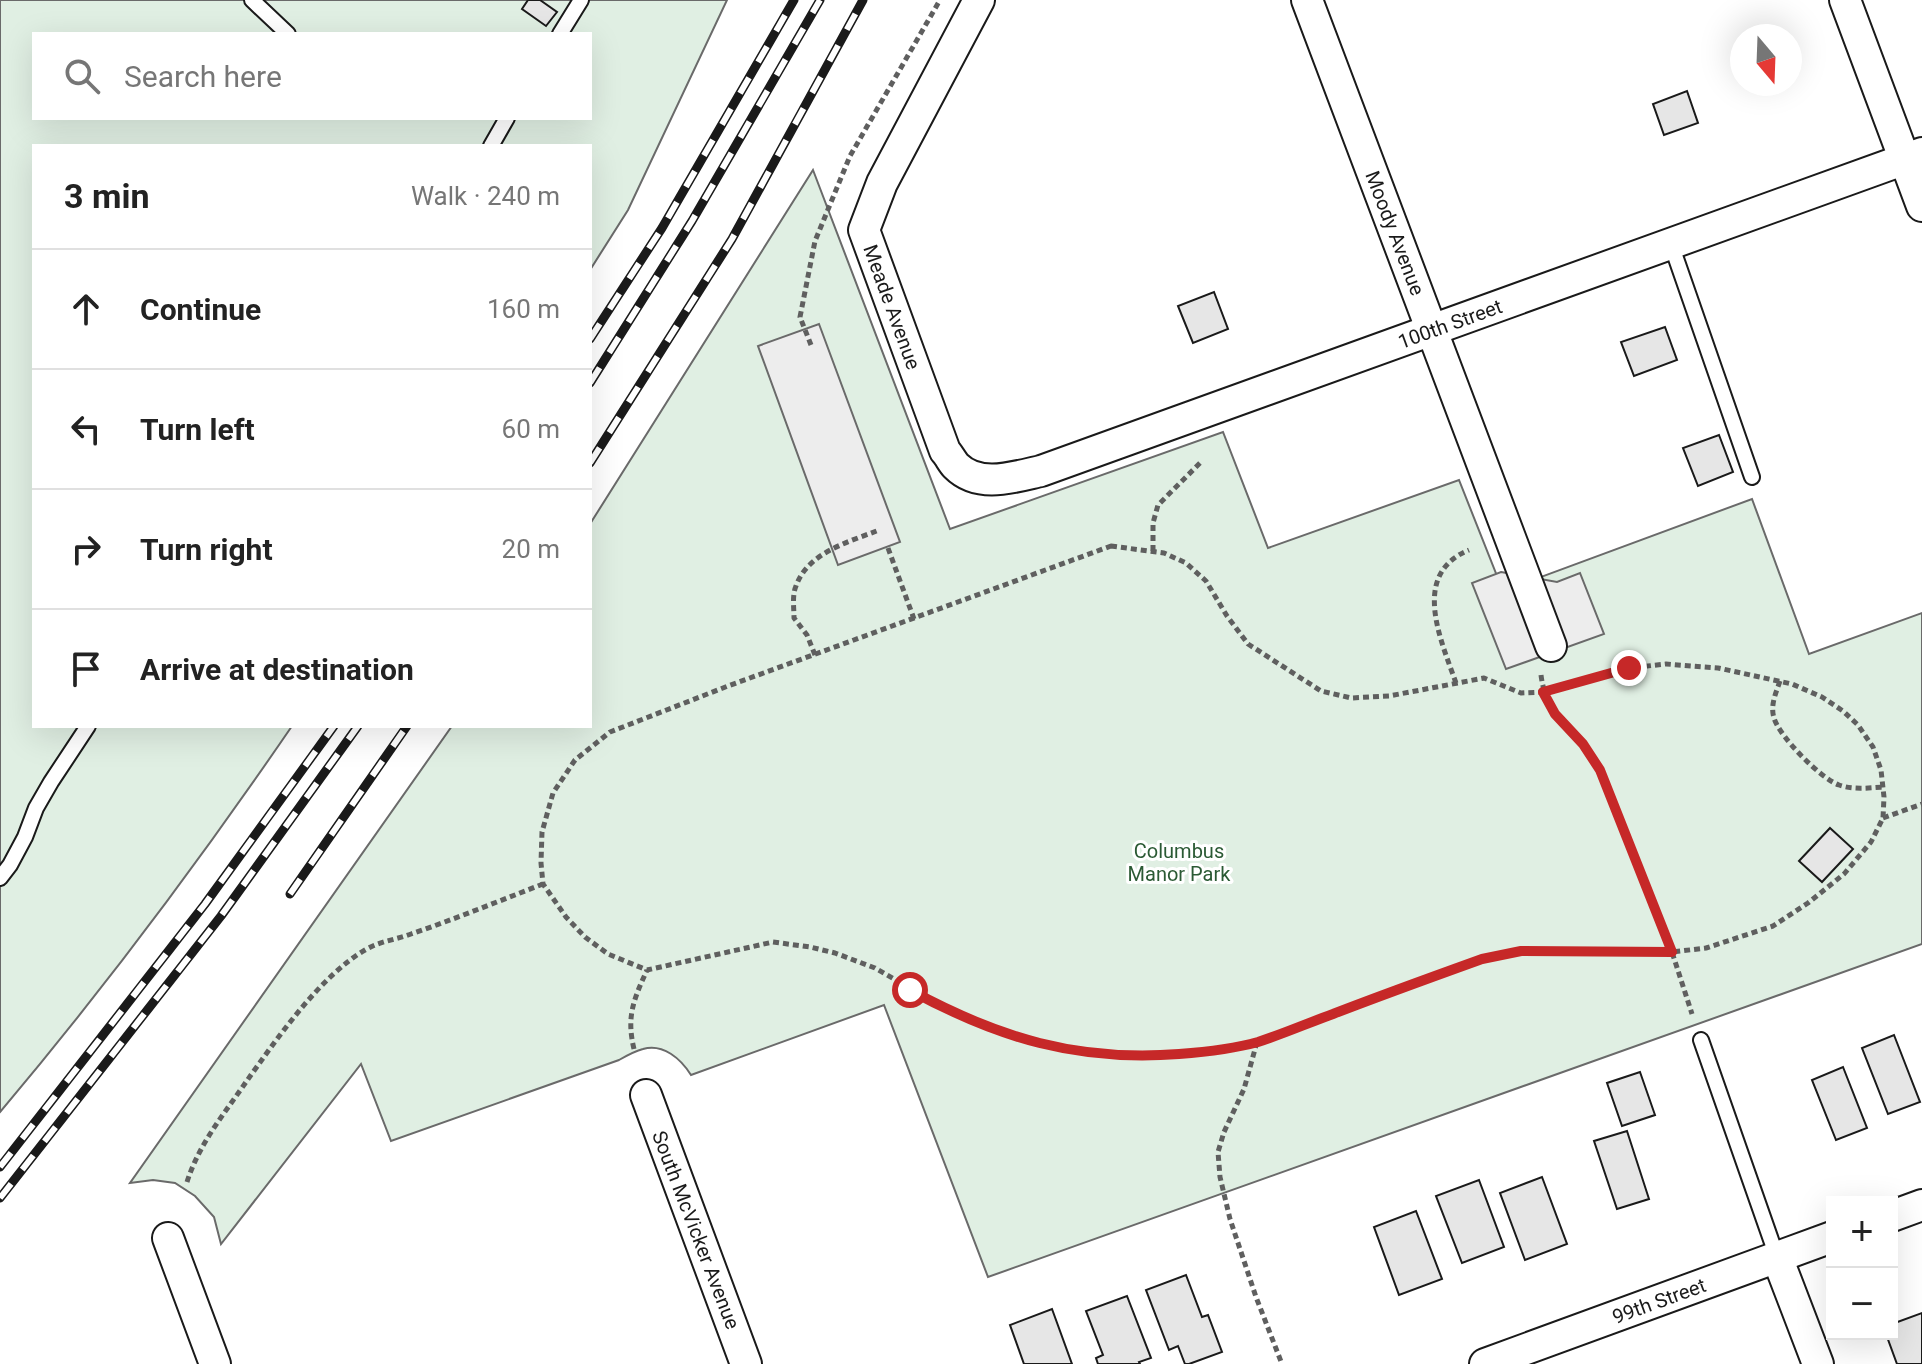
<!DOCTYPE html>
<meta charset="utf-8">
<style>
:root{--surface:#fff;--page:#f6f6f6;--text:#222;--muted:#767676;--line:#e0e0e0}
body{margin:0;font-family:Roboto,sans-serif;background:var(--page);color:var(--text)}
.controls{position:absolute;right:24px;bottom:24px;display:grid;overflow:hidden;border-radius:0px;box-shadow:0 8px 32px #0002}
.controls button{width:72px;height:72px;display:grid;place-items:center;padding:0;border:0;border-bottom:2px solid var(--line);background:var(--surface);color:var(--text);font:40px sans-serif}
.compass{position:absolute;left:1730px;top:24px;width:72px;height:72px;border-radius:50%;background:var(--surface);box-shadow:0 8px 32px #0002;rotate:161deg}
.stop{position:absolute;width:24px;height:24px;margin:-18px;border:6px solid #c62828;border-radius:50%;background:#fff}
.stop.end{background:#c62828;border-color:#fff;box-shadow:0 2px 8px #0008}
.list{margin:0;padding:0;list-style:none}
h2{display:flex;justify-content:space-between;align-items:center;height:104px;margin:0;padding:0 32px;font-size:34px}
h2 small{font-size:26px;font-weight:400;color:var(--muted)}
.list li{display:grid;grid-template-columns:52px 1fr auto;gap:24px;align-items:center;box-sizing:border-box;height:120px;padding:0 32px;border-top:2px solid var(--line)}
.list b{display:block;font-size:30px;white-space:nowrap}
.list em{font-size:26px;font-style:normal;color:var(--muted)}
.icon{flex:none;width:44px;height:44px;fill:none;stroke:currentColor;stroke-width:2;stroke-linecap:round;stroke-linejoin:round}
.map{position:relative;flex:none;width:1922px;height:1364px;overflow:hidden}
.search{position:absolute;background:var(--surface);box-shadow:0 8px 32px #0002;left:32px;top:32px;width:560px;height:88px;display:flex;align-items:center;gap:20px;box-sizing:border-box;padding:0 28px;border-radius:0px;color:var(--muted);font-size:30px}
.panel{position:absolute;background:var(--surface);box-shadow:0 8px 32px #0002;left:32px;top:144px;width:560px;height:584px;border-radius:0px}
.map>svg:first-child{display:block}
</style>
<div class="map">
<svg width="1922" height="1364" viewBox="0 0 1922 1364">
<rect width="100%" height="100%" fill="#fff"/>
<g fill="#e0efe3" stroke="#6a6a6a" stroke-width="2" fill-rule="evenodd">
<path d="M0,0h727l-99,210 -38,60v-124h-556v580h258c-91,133 -188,263 -292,386zM34,34h556v84h-556z"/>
<path d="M813,170l137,359 273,-97 45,116 191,-68 44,111 249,-92 57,155 113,-41v331l-934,333 -104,-272 -193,70c-10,-16 -28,-32 -48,-26 -8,2 -17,7 -24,11l-228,81 -30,-77 -140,180 -7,-27 -19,-21 -20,-13 -22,-3 -23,3 322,-457h138v-202z"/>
</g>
<g fill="#ededed" stroke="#6a6a6a" stroke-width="2">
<path d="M819,324l81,218 -62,23 -80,-219z"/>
<path d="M1501,572l56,10 23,-9 24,61 -98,35 -34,-86z"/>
</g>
<g fill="#e6e6e6" stroke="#1a1a1a" stroke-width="2">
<path d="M528,0h12l17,12 -11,14 -24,-17z"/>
<path d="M1687,91l11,32 -34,12 -11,-31z"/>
<path d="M1214,292l14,37 -35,14 -15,-37z"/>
<path d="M1665,327l12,33 -43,16 -13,-34z"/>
<path d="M1719,435l14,37 -35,14 -15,-38z"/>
<path d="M1830,828l23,21 -31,33 -23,-21z"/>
<path d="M1894,1035l26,67 -32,12 -26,-66z"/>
<path d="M1843,1067l24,61 -31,12 -24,-60z"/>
<path d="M1640,1072l15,43 -33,11 -15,-43z"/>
<path d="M1627,1131l22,68 -32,10 -23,-68z"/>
<path d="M1542,1177l25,67 -42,16 -25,-67z"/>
<path d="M1479,1180l25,67 -42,16 -26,-67z"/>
<path d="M1416,1211l26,68 -43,16 -25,-68z"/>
<path d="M1186,1275l16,42 6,-2 14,37 -33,12h-4l-7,-18 -9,4 -23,-60z"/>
<path d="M1127,1296l24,62 -12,4 1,2h-42l-2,-6 7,-3 -17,-44z"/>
<path d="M1052,1309l20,55h-48l-14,-39z"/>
<path d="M1922,1313v51h-25l-11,-30h6v-10z"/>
</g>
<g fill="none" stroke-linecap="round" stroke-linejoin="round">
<defs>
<g id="lane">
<path d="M252,0l36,34"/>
<path d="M560,34l21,-34"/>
<path d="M491,146l16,-28"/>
<path d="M1671,244l81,233"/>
<path d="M0,878l10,-13 15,-28 11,-29 15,-26 37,-56"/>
<path d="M1701,1040l76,217"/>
</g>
<g id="street">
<path d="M979,0l-97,183 -18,47 81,221c4,4 7,11 11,15 23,23 58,11 85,5l881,-318"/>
<path d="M1307,0l244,646"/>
<path d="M1845,0l77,206"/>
<path d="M646,1095l100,269"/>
<path d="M1892,1216l30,-11"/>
<path d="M168,1238l47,126"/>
<path d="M1777,1257l41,107"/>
<path d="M1485,1364l347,-127"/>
</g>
</defs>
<use href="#lane" stroke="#1a1a1a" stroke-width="18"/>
<use href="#street" stroke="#1a1a1a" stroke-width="34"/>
<g stroke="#5f5f5f" stroke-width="5" stroke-dasharray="6 4" stroke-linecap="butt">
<path d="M811,345l-11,-28 15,-76 35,-85 90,-156"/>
<path d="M1111,546l53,7 22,10 20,18 21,35 21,28 73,47 30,7 38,-2 95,-18 37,15 22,-1 86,-24 37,-4 52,4 74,16 30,13 21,14 15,14 15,22 8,23 3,27 -1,21 -12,24 -27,32 -36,29 -35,23 -67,22 -34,4 -151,-1 -39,8 -225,83 -54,10 -58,5 -45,-3 -57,-10 -54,-16 -43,-19 -71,-41 -40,-15 -25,-6 -37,-5 -126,28 -39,-16 -23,-17 -19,-20 -23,-33 -2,-21 1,-31 11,-39 22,-33 35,-28 118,-46z"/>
<path d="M888,548l26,71"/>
<path d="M1153,551v-28l5,-18 42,-42"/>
<path d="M815,655l-8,-20 -13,-17c0,-10 -2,-23 2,-32 12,-34 53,-44 83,-56"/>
<path d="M1541,675c4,32 20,44 40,67 7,9 13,19 19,28l72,182 20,62"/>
<path d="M1780,681c-4,12 -10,24 -6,37 5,18 47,61 65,67 14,5 29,3 44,2"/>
<path d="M1456,683c-15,-43 -46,-109 13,-133"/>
<path d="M1883,818l39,-14"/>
<path d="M1257,1042l-13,47 -20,43 -6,20 2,25 10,42 26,78 26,67"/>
<path d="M634,1049c-8,-33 0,-50 13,-79"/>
<path d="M187,1182c12,-38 37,-68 59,-100 30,-42 74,-106 119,-132 15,-9 30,-10 46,-16 44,-15 88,-33 132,-50"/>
</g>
<use href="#lane" stroke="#fff" stroke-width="14"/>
<use href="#street" stroke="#fff" stroke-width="30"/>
<defs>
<g id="rail">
<path d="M590,339l72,-111 132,-228"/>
<path d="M590,383l102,-162 128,-221"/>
<path d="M590,463l142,-224 131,-239"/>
<path d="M290,894l117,-168"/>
<path d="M0,1167l205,-263 129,-178"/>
<path d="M0,1198l221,-282 137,-190"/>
</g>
</defs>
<use href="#rail" stroke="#1a1a1a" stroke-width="9"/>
<use href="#rail" stroke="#fff" stroke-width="6" stroke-dasharray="18" stroke-linecap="butt"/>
</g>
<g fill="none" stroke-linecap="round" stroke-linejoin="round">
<path stroke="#c62828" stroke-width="10" d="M910,990c88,48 168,72 269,64 26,-2 54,-5 79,-12 25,-8 50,-19 75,-28 49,-19 99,-37 149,-55l39,-8 151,1 -72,-182 -17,-26 -28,-30 -12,-22 86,-24"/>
</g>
<g text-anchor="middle" stroke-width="6" stroke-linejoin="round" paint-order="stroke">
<g font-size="20" fill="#1a1a1a" stroke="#fff">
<text transform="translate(1395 233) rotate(69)" y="7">Moody Avenue</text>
<text transform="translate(892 307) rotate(70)" y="7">Meade Avenue</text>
<text transform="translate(1450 324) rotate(-20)" y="7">100th Street</text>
<text transform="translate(696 1230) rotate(69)" y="7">South McVicker Avenue</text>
<text transform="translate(1659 1301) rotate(-20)" y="7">99th Street</text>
</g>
<g font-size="20" fill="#2b5a34" stroke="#fff">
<text x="1179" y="858">Columbus<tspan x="1179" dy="23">Manor Park</tspan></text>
</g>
</g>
</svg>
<div class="controls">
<button>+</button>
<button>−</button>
</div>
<svg class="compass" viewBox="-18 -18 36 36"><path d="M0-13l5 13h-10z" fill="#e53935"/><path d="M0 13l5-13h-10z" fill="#767676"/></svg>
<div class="stop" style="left:910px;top:990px"></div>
<div class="stop end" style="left:1629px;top:668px"></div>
<div class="search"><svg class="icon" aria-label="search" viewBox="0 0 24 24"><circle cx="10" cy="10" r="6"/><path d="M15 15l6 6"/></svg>Search here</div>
<section class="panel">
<h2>3 min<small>Walk · 240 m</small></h2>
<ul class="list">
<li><svg class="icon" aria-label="ahead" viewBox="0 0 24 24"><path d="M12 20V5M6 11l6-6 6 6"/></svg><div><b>Continue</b></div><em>160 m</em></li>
<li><svg class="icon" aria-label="left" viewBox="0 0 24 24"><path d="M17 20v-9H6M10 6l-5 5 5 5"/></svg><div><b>Turn left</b></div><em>60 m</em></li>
<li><svg class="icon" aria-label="right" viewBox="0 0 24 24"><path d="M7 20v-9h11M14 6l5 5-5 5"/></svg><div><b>Turn right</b></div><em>20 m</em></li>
<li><svg class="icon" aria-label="arrive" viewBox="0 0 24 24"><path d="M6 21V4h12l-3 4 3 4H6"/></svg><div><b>Arrive at destination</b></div></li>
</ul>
</section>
</div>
